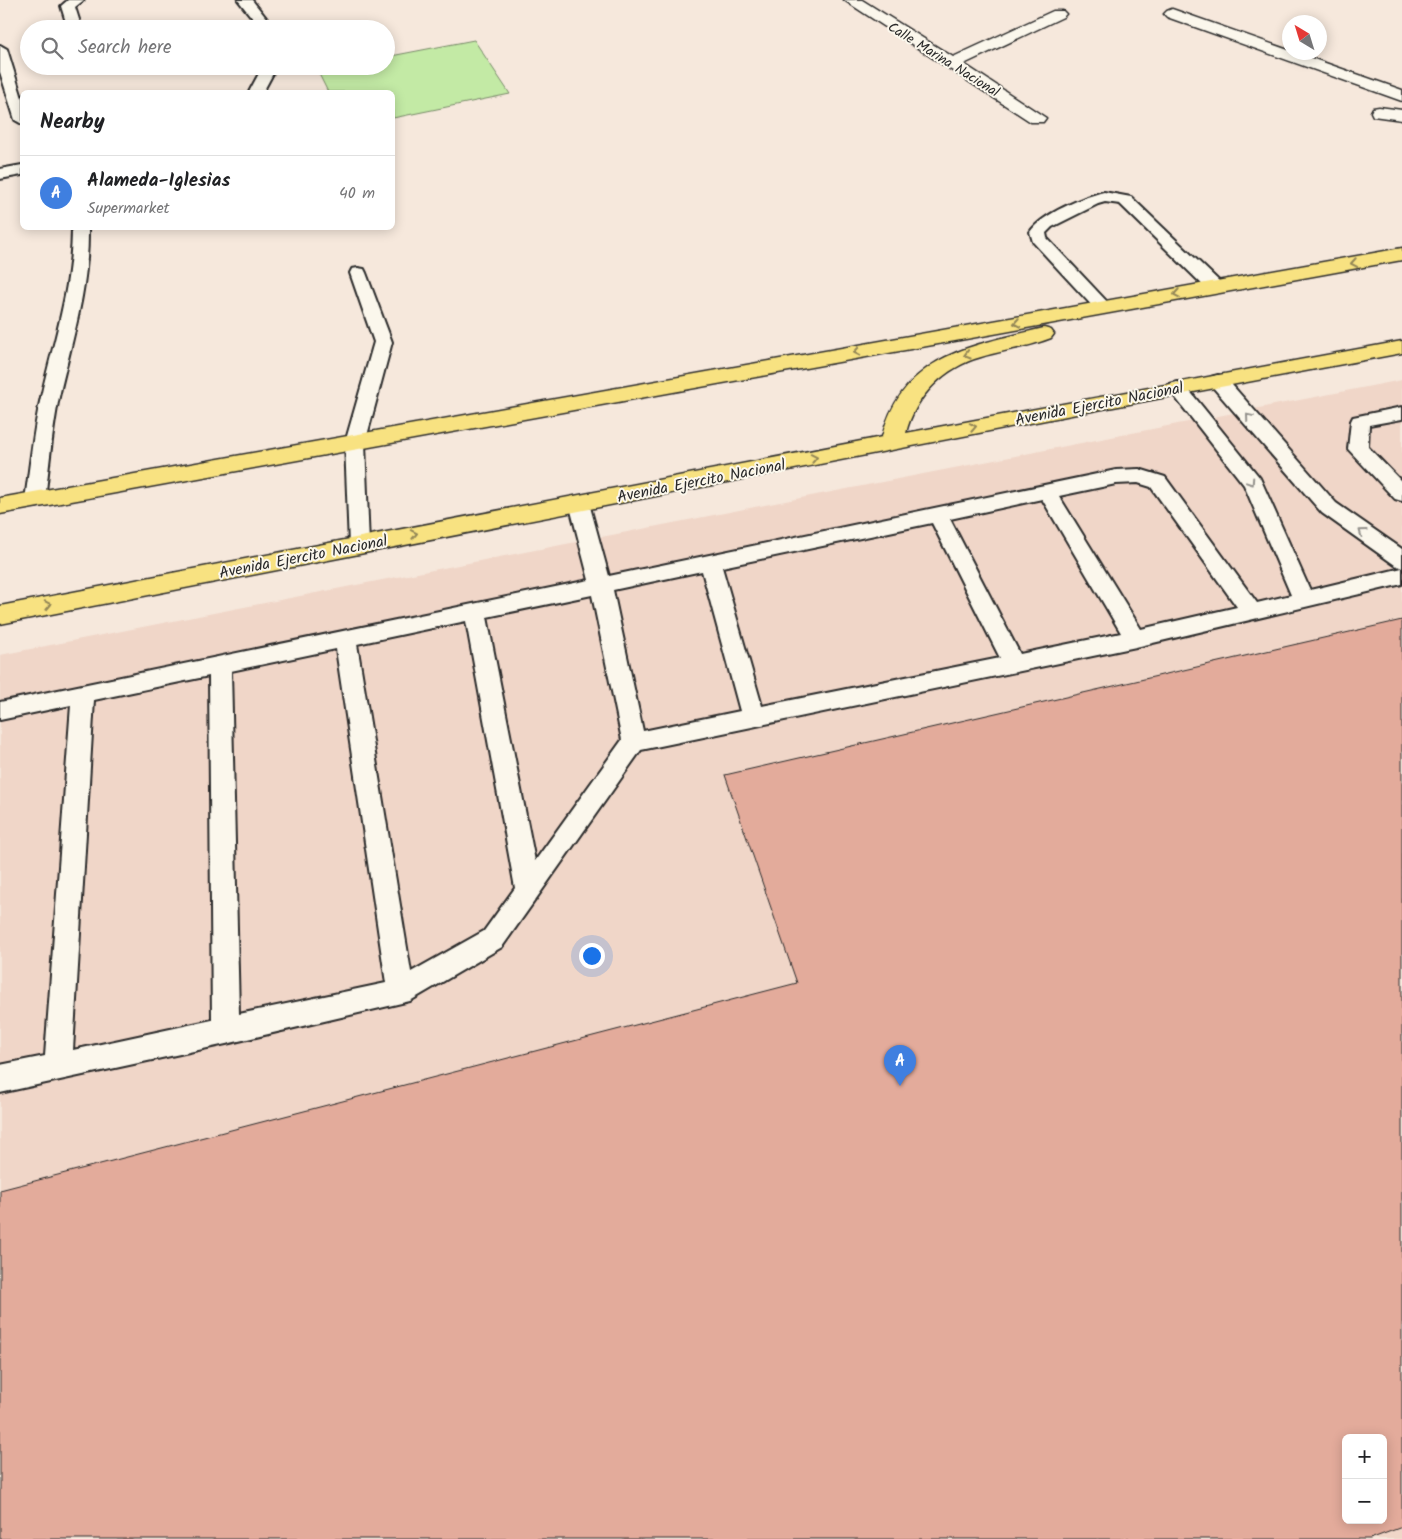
<!DOCTYPE html>
<meta charset="utf-8">
<style>
:root{--surface:#fff;--page:#f2f2f2;--text:#202124;--muted:#757577;--line:#e0e0e0;--accent:#0f766e}
body{margin:0;font-family:Kalam,sans-serif;background:var(--page);color:var(--text)}
.controls{position:absolute;right:15px;bottom:15px;display:grid;overflow:hidden;border-radius:8px;box-shadow:0 2px 12px #0003}
.controls button{width:45px;height:45px;display:grid;place-items:center;padding:0;border:0;border-bottom:1px solid var(--line);background:var(--surface);color:var(--text);font:25px sans-serif}
.compass{position:absolute;left:1282px;top:15px;width:45px;height:45px;border-radius:50%;background:var(--surface);box-shadow:0 2px 12px #0003;rotate:322deg}
.you{position:absolute;left:591px;top:955px;width:18px;height:18px;margin:-12px;border:4px solid #fff;border-radius:50%;background:#1a73e8;box-shadow:0 0 0 8px #1a73e833}
.badge{display:grid;place-items:center;width:32px;height:32px;border-radius:50%;background:var(--accent);color:#fff;font-size:16px;font-weight:700}
.pin{position:absolute;translate:-50% -41px;filter:drop-shadow(0 1px 2px #0008)}
.pin::after{content:'';position:absolute;top:26px;width:18px;height:15px;background:inherit;clip-path:polygon(0 0,100% 0,50% 100%)}
.list{margin:0;padding:0;list-style:none}
h2{display:flex;justify-content:space-between;align-items:center;height:65px;margin:0;padding:0 20px;font-size:21px}
h2 small{font-size:16px;font-weight:400;color:var(--muted)}
.list li{display:grid;grid-template-columns:32px 1fr auto;gap:15px;align-items:center;box-sizing:border-box;height:75px;padding:0 20px;border-top:1px solid var(--line)}
.list b{display:block;font-size:19px;white-space:nowrap}
.list p{margin:0;font-size:16px;white-space:nowrap;color:var(--muted)}
.list em{font-size:16px;font-style:normal;color:var(--muted)}
.icon{flex:none;width:28px;height:28px;fill:none;stroke:currentColor;stroke-width:2;stroke-linecap:round;stroke-linejoin:round}
.map{position:relative;flex:none;width:1402px;height:1539px;overflow:hidden}
.search{position:absolute;background:var(--surface);box-shadow:0 2px 12px #0003;left:20px;top:20px;width:375px;height:55px;display:flex;align-items:center;gap:12px;box-sizing:border-box;padding:0 18px;border-radius:28px;color:var(--muted);font-size:19px}
.panel{position:absolute;background:var(--surface);box-shadow:0 2px 12px #0003;left:20px;top:90px;width:375px;height:140px;border-radius:8px}
.map>svg:first-child{display:block}
</style>
<div class="map">
<svg width="1402" height="1539" viewBox="0 0 1402 1539">
<rect width="100%" height="100%" fill="#f6e8dc"/>
<filter id="ink" filterUnits="userSpaceOnUse"><feTurbulence type="fractalNoise" baseFrequency=".02" numOctaves="2"/><feDisplacementMap in="SourceGraphic" scale="10" xChannelSelector="R" yChannelSelector="G"/><feConvolveMatrix kernelMatrix="1 2 1 2 8 2 1 2 1" color-interpolation-filters="sRGB"/></filter>
<g filter="url(#ink)">
<path fill="#f0d6c8" fill-rule="evenodd" d="M1402,380v1159h-1402v-884zM1346,1438h37v82h-37z"/>
<path fill="#c3eaa5" stroke="#778a68" d="M474,40l36,54 -117,24 -1,-26h-64l-11,-22 19,-4h50v-9z"/>
<path fill="#e3ab9b" stroke="#2b2b2b" fill-rule="evenodd" d="M1402,620v907l-32,12h-1370v-349l797,-207 -72,-208zM1346,1438h37v82h-37z"/>
<g fill="none" stroke-linecap="round" stroke-linejoin="round">
<defs>
<g id="service">
<path d="M68,0h16l-9,7 7,22h-14l-7,-23z"/>
<path d="M238,0h14l23,29h-14z"/>
<path d="M0,45l7,4 15,49v26l-7,-4 -15,-48z"/>
<path d="M263,66h14l-14,26h-14z"/>
<path d="M22,165v10l-22,4v-10z"/>
<path d="M1104,192l27,5 90,86 3,4 -3,4h-12l-89,-87 -15,-2 -7,2 -46,23 -6,6 1,5 65,69 -3,4h-12l-64,-69 -3,-10c12,-18 53,-35 74,-40z"/>
<path d="M72,228h16c1,59 -16,112 -29,169 -7,34 -10,69 -14,103l-3,5 -7,2 -7,-2 -3,-5c5,-34 8,-69 16,-103 13,-57 31,-110 31,-169z"/>
<path d="M358,268l6,1 2,4 26,69 -27,101 4,102 -3,5 -7,2 -7,-2 -3,-5 -4,-102 29,-101 -24,-69 2,-4z"/>
<path d="M1218,375l7,2 111,126 66,46v19l-7,-3 -73,-52 -111,-128 -2,-4 2,-4z"/>
<path d="M1177,382l7,2 76,94 50,112 92,-22v16l-266,63 -495,103 -139,197 -92,54 -184,43 -226,49v-28l45,-9 26,-351 -71,15v-18l589,-122 -20,-77 3,-5 7,-2 7,2 3,5 20,73 507,-106 23,-1 26,8 92,126 34,-8 -47,-110 -76,-97 2,-4zM1138,483l13,4 86,120 -96,22 -82,-133 57,-12zM1042,499l79,134 -101,21 -70,-135zM932,523l68,135 -238,48 -40,-139zM702,571l38,140 -97,20 -30,-141zM592,595l30,145 -87,121 -48,-244zM466,621l49,267 -31,43 -73,41 -54,-328zM336,649l50,334 -147,31 -8,-343zM209,676l3,344 -139,30 21,-350z"/>
<path d="M1402,407v12l-33,6 -1,22 34,35v19l-7,-2 -47,-50 3,-28 2,-4z"/>
</g>
<g id="minor">
<path d="M844,0h18l91,57 100,-46h10l3,3 -3,3 -99,47 82,54 -3,4h-12z"/>
<path d="M1172,9l230,81v11l-235,-84 -3,-3 3,-3z"/>
<path d="M1379,107l23,3v10l-29,-4 -2,-4 2,-4z"/>
</g>
<g id="primary">
<path d="M1402,248v12l-1402,254v-16z"/>
<path d="M1044,328l7,2 3,4 -3,4c-22,9 -47,12 -70,19 -36,10 -66,39 -75,76l496,-92v12l-310,58 -1092,213v-18l882,-169c21,-83 92,-92 162,-109z"/>
</g>
</defs>
<use href="#service" stroke="#2b2b2b" stroke-width="4"/>
<use href="#minor" stroke="#2b2b2b" stroke-width="3"/>
<use href="#primary" stroke="#2b2b2b" stroke-width="3"/>
<use href="#service" fill="#fbf7ec" fill-rule="evenodd"/>
<use href="#minor" fill="#fbf7ec" fill-rule="evenodd"/>
<use href="#primary" fill="#f8e281" fill-rule="evenodd"/>
</g>
<defs><path id="oneway-chevron" d="M-2-3.5L2.5 0L-2 3.5" fill="none" stroke-width="1.6" stroke-linecap="round" stroke-linejoin="round" transform="scale(1.25)"/></defs>
<g stroke="#928656">
<use href="#oneway-chevron" transform="translate(1354 263) rotate(170)"/>
<use href="#oneway-chevron" transform="translate(1177 294) rotate(170)"/>
<use href="#oneway-chevron" transform="translate(1017 323) rotate(170)"/>
<use href="#oneway-chevron" transform="translate(857 352) rotate(170)"/>
<use href="#oneway-chevron" transform="translate(967 355) rotate(163)"/>
<use href="#oneway-chevron" transform="translate(973 427) rotate(-11)"/>
<use href="#oneway-chevron" transform="translate(814 458) rotate(-11)"/>
<use href="#oneway-chevron" transform="translate(414 534) rotate(-11)"/>
<use href="#oneway-chevron" transform="translate(48 605) rotate(-11)"/>
</g>
<g stroke="#93918c">
<use href="#oneway-chevron" transform="translate(1249 417) rotate(-130)"/>
<use href="#oneway-chevron" transform="translate(1251 482) rotate(56)"/>
<use href="#oneway-chevron" transform="translate(1362 532) rotate(-144)"/>
</g>
</g>
<g text-anchor="middle" stroke-width="4" stroke-linejoin="round" paint-order="stroke">
<g font-size="14" fill="#2b2b2b" stroke="#fbf7ec">
<text transform="translate(944 59) rotate(32)" y="5">Calle Marina Nacional</text>
</g>
<g font-size="16" fill="#2b2b2b" stroke="#fbf7ec">
<text transform="translate(1099 403) rotate(-11)" y="6">Avenida Ejercito Nacional</text>
<text transform="translate(701 480) rotate(-11)" y="6">Avenida Ejercito Nacional</text>
<text transform="translate(303 556) rotate(-11)" y="6">Avenida Ejercito Nacional</text>
</g>
</g>
</svg>
<div class="controls">
<button>+</button>
<button>−</button>
</div>
<svg class="compass" viewBox="-18 -18 36 36"><path d="M0-13l5 13h-10z" fill="#e53935"/><path d="M0 13l5-13h-10z" fill="#757577"/></svg>
<div class="you"></div>
<div class="pin badge" style="left:900px;top:1086px;background:#3f7fe0">A</div>
<div class="search"><svg class="icon" aria-label="search" viewBox="0 0 24 24"><circle cx="10" cy="10" r="6"/><path d="M15 15l6 6"/></svg>Search here</div>
<section class="panel">
<h2>Nearby<small></small></h2>
<ul class="list">
<li><span class="badge" style="background:#3f7fe0">A</span><div><b>Alameda-Iglesias</b><p>Supermarket</p></div><em>40 m</em></li>
</ul>
</section>
</div>
